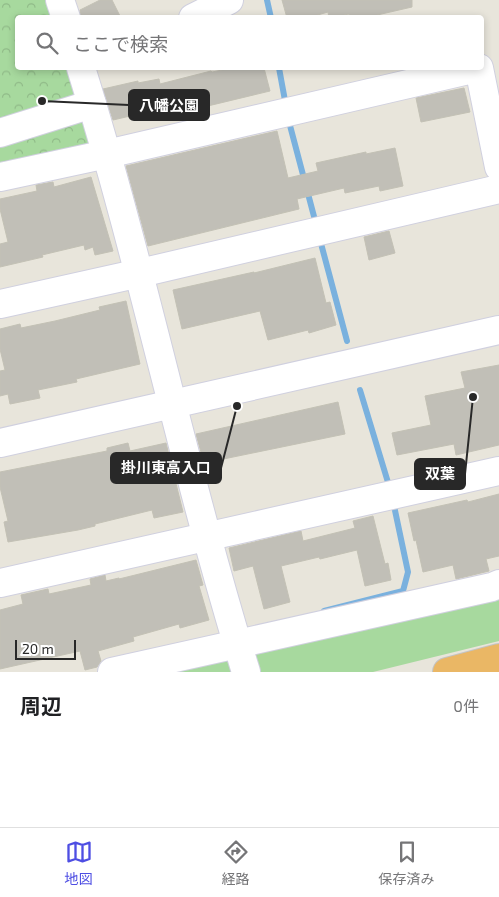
<!DOCTYPE html>
<html lang="ja">
<meta charset="utf-8">
<style>
:root{--surface:#fff;--page:#f6f6f6;--text:#202124;--muted:#757577;--line:#e0e0e0;--accent:#4e4ee3}
body{margin:0;font-family:"Exo 2","Noto Sans JP",sans-serif;background:var(--page);color:var(--text)}
.scale{position:absolute;left:15px;bottom:12px;width:61px;box-sizing:border-box;padding-left:5px;border:2px solid #282828;border-top:0;font-size:14px;line-height:18px;white-space:nowrap;color:#282828;-webkit-text-stroke:4px #fff;paint-order:stroke}
.list{margin:0;padding:0;list-style:none}
h2{display:flex;justify-content:space-between;align-items:center;height:65px;margin:0;padding:0 20px;font-size:21px}
h2 small{font-size:16px;font-weight:400;color:var(--muted)}
.icon{flex:none;width:28px;height:28px;fill:none;stroke:currentColor;stroke-width:2;stroke-linecap:round;stroke-linejoin:round}
.map{position:relative;flex:none;width:499px;height:672px;overflow:hidden}
.search{position:absolute;background:var(--surface);box-shadow:0 2px 8px #0003;left:15px;right:15px;top:15px;height:55px;display:flex;align-items:center;gap:12px;box-sizing:border-box;padding:0 18px;border-radius:5px;color:var(--muted);font-size:19px}
.sheet{height:155px;background:var(--surface)}
nav{display:flex;justify-content:space-around;align-items:center;box-sizing:border-box;height:70px;border-top:1px solid var(--line);background:var(--surface);font-size:14px;color:var(--muted)}
nav a{display:grid;justify-items:center;gap:2px}
nav .on{color:var(--accent)}
.map>svg:first-child{display:block}
</style>
<div class="map">
<svg width="499" height="672" viewBox="0 0 499 672">
<defs>
<pattern id="park-crowns" width="20" height="18" patternUnits="userSpaceOnUse" patternTransform="scale(1.25)"><rect width="20" height="18" fill="#a7d99e"/><path d="M2 6a3 3 0 1 1 6 0M12 15a3 3 0 1 1 6 0" fill="none" stroke="#90ba88"/></pattern>
</defs>
<rect width="100%" height="100%" fill="#e8e5db"/>
<path fill="#a7d99e" d="M499,595v46l-126,31h-234z"/>
<path fill="url(#park-crowns)" d="M0,0h50l6,17 -38,1v50h54l23,66 -8,11 -87,19z"/>
<g fill="none" stroke-linecap="round" stroke-linejoin="round">
<g stroke="#7ab1de" stroke-width="6">
<path d="M267,0l4,18"/>
<path d="M279,68l7,38"/>
<path d="M288,118l28,106"/>
<path d="M319,236l28,105"/>
<path d="M360,390l30,99"/>
<path d="M324,611l79,-20 5,-19 -15,-71"/>
</g>
</g>
<g fill="#c1bfb7" stroke="#c3c1b5">
<path d="M100,0h12l9,18h-40l-1,-8z"/>
<path d="M282,0h130v7l-48,11h-14l-1,-4 -20,4 -1,-6 -21,6h-20z"/>
<path d="M232,68h32l6,23 -112,27 -2,-8 -43,10 -10,-31 35,-8v2l21,-4 1,5 51,-13 1,1z"/>
<path d="M464,88l6,24 -49,10 -5,-24z"/>
<path d="M277,131l11,47 30,-7 -2,-8 50,-11v2l29,-6 8,38 -23,5 -1,-5 -34,7 -1,-5 -47,11 2,10 -151,37 -22,-80z"/>
<path d="M91,177l22,74 -18,4 -2,-8 -8,3 -1,-5 -42,10 1,2 -43,10v-23l8,-2 -8,-33v-10l37,-8 -1,-6 17,-3 1,5z"/>
<path d="M389,231l6,22 -26,7 -5,-23z"/>
<path d="M315,258l11,45 4,-1 6,23 -27,8 -1,-3 -40,10 -8,-29 -78,18 -9,-39 81,-18v1z"/>
<path d="M126,301l14,63 -64,15 1,3 -39,8 2,8 -30,6 -2,-10 -8,2v-25l5,-1 -5,-21v-20l20,-5 1,4 34,-7 45,-11 -1,-3z"/>
<path d="M499,365v80l-43,10 -2,-11 -57,11 -5,-22 39,-8 -6,-29 40,-8 -4,-16z"/>
<path d="M338,402l7,32 -141,29 -8,-29z"/>
<path d="M128,443l2,8 36,-8 17,69 -29,6 -2,-8 -57,14v2l-17,4 -70,12 -4,-20 4,-1 -8,-34v-15l107,-21v-3z"/>
<path d="M499,494v62l-13,3 3,12 -33,8 -3,-14 -30,7 -7,-32 -2,1 -6,-28 59,-13 1,2z"/>
<path d="M373,516l12,48 3,-1 3,17 -26,6 -8,-36 -37,9 -1,-2 -38,9 9,36 -26,7 -11,-43 -19,5 -5,-23 72,-17 2,10 52,-13 -2,-7z"/>
<path d="M196,560l7,25 -4,1 10,34 -29,8 -1,-4 -46,13 1,4 -36,10 3,10 -4,6 -12,3 -5,-19 -80,18v-59l23,-6 -2,-9 27,-6 1,5 42,-9 -1,-6 15,-4 1,6 13,-3v1z"/>
</g>
<g fill="none" stroke-linecap="round" stroke-linejoin="round">
<defs>
<g id="minor">
<path d="M60,0l6,18"/>
<path d="M193,18l36,-18"/>
<path d="M81,68c62,199 103,404 165,604"/>
<path d="M479,68l20,99"/>
<path d="M0,133l92,-29"/>
<path d="M0,177l107,-23 370,-86"/>
<path d="M0,304l140,-31 359,-84"/>
<path d="M0,443l499,-113"/>
<path d="M0,583l499,-112"/>
<path d="M112,672l380,-85 7,-3"/>
</g>
<path id="highway" d="M447,672l52,-14"/>
</defs>
<use href="#minor" stroke="#d0d0df" stroke-width="30"/>
<use href="#highway" stroke="#c3c3c3" stroke-width="30"/>
<use href="#minor" stroke="#fff" stroke-width="28"/>
<use href="#highway" stroke="#eab765" stroke-width="28"/>
</g>
<path fill="none" stroke="#282828" stroke-width="2" d="M42 101L129 105M237 406L221 468M473 397L465 474"/>
<g fill="#282828" stroke="#fff" stroke-width="2">
<circle cx="42" cy="101" r="5"/>
<circle cx="237" cy="406" r="5"/>
<circle cx="473" cy="397" r="5"/>
</g>
<g fill="#282828" stroke="#282828" stroke-width="2">
<rect x="129" y="90" width="80" height="30" rx="5"/>
<rect x="111" y="453" width="110" height="30" rx="5"/>
<rect x="415" y="459" width="50" height="30" rx="5"/>
</g>
<g font-size="15" text-anchor="middle" font-weight="bold" fill="#fff">
<text x="169" y="111">八幡公園</text>
<text x="166" y="473">掛川東高入口</text>
<text x="440" y="479">双葉</text>
</g>
</svg>
<div class="scale">20 m</div>
<div class="search"><svg class="icon" aria-label="search" viewBox="0 0 24 24"><circle cx="10" cy="10" r="6"/><path d="M15 15l6 6"/></svg>ここで検索</div>
</div>
<section class="sheet">
<h2>周辺<small>0件</small></h2>
<ul class="list">
</ul>
</section>
<nav>
<a class="on"><svg class="icon" aria-label="map" viewBox="0 0 24 24"><path d="M3 6l6-2 6 2 6-2v14l-6 2-6-2-6 2zM9 4v14M15 6v14"/></svg>地図</a>
<a><svg class="icon" aria-label="directions" viewBox="0 0 24 24"><path d="M12 3l9 9-9 9-9-9zM9 14v-3h6M13 9l2 2-2 2"/></svg>経路</a>
<a><svg class="icon" aria-label="saved" viewBox="0 0 24 24"><path d="M7 4h10v16l-5-4-5 4z"/></svg>保存済み</a>
</nav>
